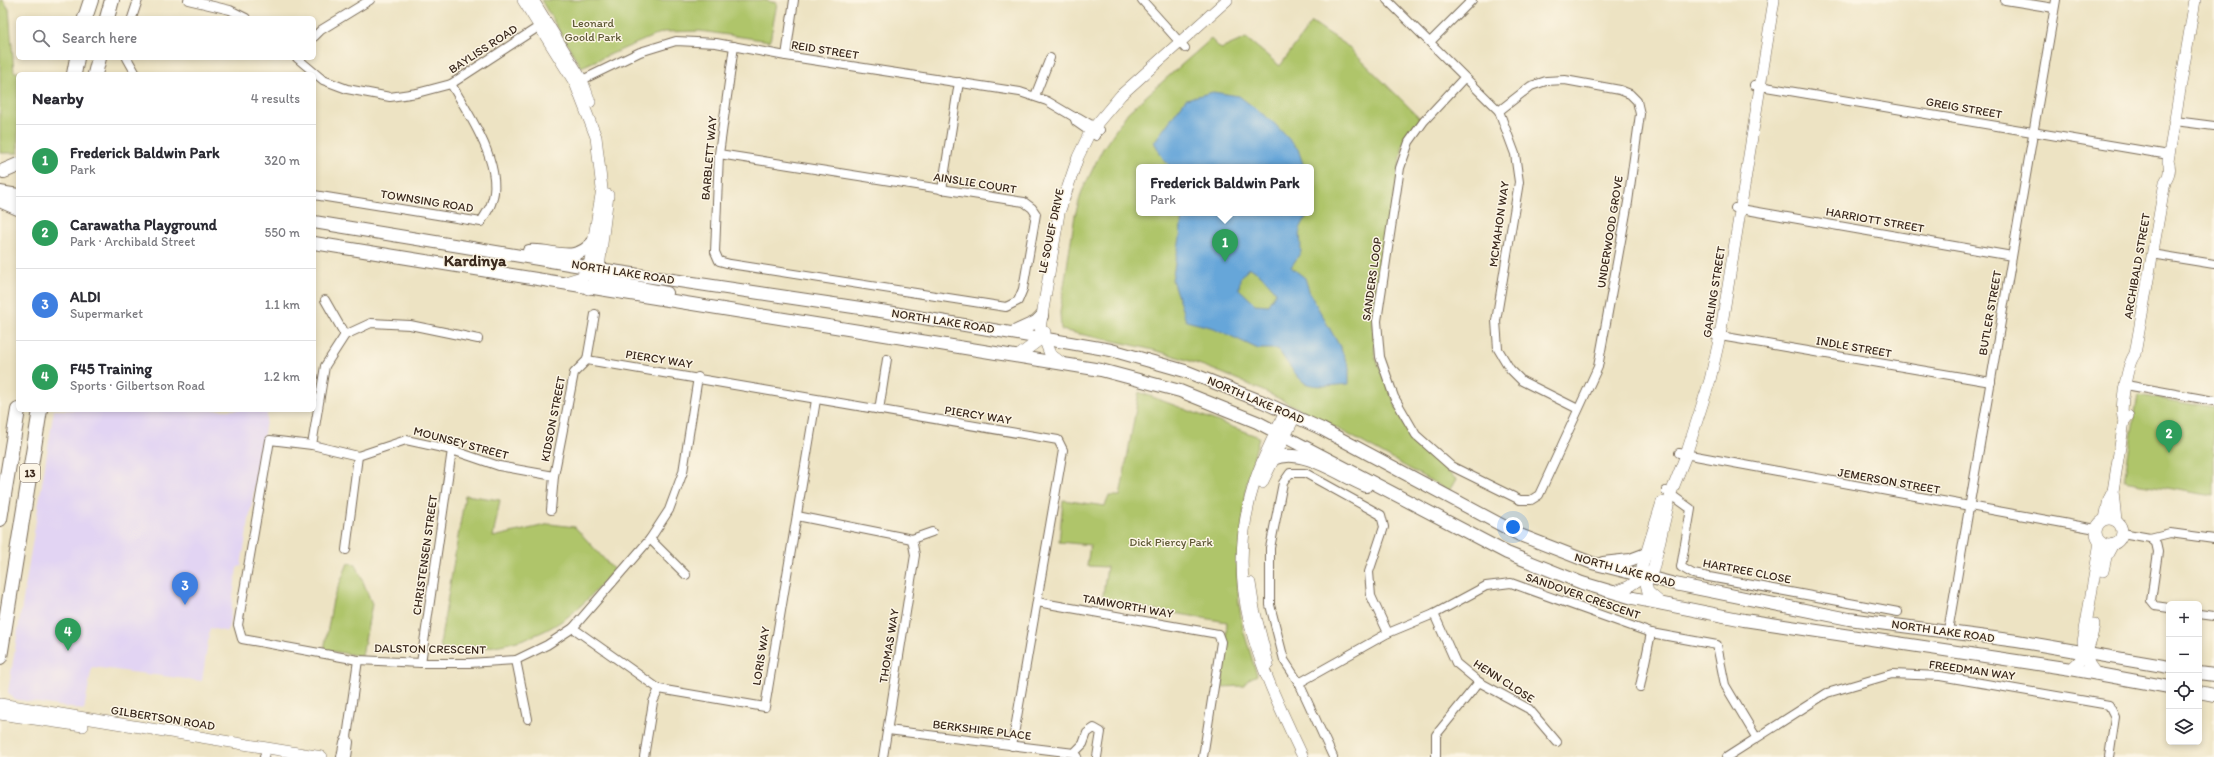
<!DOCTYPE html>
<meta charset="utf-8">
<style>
:root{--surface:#fff;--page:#f2f2f3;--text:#2b2b33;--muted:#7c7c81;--line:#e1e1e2;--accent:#0f766e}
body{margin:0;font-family:Itim,sans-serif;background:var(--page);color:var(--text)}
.controls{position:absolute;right:12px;bottom:12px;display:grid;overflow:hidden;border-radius:6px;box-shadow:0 2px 6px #0003}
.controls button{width:36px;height:36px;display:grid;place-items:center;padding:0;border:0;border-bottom:1px solid var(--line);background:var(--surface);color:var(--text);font:20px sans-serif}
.you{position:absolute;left:1513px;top:527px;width:14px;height:14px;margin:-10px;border:3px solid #fff;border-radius:50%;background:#1a73e8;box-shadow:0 0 0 6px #1a73e833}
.badge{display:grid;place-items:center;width:26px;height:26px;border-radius:50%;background:var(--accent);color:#fff;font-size:13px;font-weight:700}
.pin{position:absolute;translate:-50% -33px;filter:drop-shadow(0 1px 2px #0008)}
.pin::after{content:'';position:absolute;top:21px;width:14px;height:12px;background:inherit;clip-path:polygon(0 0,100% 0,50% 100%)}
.popup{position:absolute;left:1136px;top:164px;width:178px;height:52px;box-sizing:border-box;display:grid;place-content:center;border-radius:6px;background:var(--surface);filter:drop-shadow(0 1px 3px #0005);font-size:13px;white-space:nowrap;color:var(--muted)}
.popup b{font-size:15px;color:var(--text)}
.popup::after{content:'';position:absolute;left:50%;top:100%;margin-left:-8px;border:8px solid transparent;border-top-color:var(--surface)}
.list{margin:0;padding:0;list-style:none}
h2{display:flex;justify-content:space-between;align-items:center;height:52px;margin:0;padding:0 16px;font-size:17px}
h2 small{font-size:13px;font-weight:400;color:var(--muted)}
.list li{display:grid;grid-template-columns:26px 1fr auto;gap:12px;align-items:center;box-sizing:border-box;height:72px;padding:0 16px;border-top:1px solid var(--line)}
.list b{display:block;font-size:15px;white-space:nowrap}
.list p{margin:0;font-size:13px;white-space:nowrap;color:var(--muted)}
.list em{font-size:13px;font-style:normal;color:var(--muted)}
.icon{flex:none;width:22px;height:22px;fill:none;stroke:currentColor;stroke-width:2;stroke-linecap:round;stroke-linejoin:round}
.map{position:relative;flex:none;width:2214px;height:757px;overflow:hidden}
.search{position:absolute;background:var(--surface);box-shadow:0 2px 6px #0003;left:16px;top:16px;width:300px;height:44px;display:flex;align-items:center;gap:10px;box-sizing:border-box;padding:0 14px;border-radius:6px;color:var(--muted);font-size:15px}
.panel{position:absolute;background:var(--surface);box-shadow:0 2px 6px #0003;left:16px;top:72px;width:300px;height:340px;border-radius:6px}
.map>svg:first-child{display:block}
</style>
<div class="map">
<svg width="2214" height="757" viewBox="0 0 2214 757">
<rect width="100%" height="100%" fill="#fcf5e5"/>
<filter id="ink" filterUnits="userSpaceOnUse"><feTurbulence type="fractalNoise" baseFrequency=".025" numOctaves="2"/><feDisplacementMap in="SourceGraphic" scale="8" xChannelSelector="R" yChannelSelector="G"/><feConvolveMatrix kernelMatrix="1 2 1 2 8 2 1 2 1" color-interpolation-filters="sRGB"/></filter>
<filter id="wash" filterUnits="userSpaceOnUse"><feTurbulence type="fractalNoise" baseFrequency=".012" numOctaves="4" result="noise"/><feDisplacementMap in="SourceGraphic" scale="16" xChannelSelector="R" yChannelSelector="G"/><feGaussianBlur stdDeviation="0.9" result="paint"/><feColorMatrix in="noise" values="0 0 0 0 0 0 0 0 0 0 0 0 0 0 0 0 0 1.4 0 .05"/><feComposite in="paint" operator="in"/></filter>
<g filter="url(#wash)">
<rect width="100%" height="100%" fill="#ede3c3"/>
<path fill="#e2d4f3" d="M54,410h214l-27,156 -4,2 -9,64 -18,-4 -8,53 -110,-14 -8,43 -70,-11 -6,-7z"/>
<g fill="#afc56a" stroke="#757844" fill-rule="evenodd">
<path d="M0,0h3l6,9 5,63 38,2h-34v79h-18z"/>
<path d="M541,0h221l15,3 -7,38 -70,-10 -37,1 -82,35z"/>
<path d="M1312,22l33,22 76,75 -18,26 -30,175 2,36 30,71 24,28 27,24 -7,12c-88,-49 -184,-108 -281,-137 -35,-10 -71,-16 -107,-24l-1,-18 15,-97 7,-24 20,-41 26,-38 83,-73 10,10 25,-11 34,28zM1139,167h172v46h-172z"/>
<path d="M1139,392l120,45 -12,46 -10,89 2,32 4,25 14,46 -8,4 -6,7 -21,1 5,-65 -125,-21 5,-34 -20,-1 3,-21 -31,-3 4,-42 42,6 4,-10h11z"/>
<path d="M2138,395l76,13v88l-90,-15z"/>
<path d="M465,495l35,5 -7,37 57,-13 25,3 39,43c-12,13 -24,28 -38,40 -36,32 -82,38 -128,41l-6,-1 -2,-6z"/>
<path d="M348,563l8,1 16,40 -10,52 -38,-6 9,-50z"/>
</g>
<g fill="#66a6d9" stroke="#50687c" fill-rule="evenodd">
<path d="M1213,92l26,4 34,26 25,27 6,18h-133l-7,-7 -10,-18 32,-43z"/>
<path d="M1182,213h126l-8,16 1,23 -10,15 14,11 5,16 29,51 10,22v17c-11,1 -34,4 -44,-1 -9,-6 -21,-25 -27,-34h-20l-44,-21 -28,-7 -14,-41 8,-42zM1249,267l12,8 15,17 -8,13 -13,-1 -16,-15 1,-10z"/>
</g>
</g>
<g filter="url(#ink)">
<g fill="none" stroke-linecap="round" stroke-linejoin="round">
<defs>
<g id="street">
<path d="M188,0l42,10 16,8"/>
<path d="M1142,0l43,48"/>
<path d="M1387,0l112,111 16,43 4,28 -23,139 2,28 12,20 12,12 56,28"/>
<path d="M2005,0l49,8"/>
<path d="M132,18l6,-18"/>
<path d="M314,37l7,-7 49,-30"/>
<path d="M1430,42l42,-42"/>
<path d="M786,56l8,-56"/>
<path d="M127,58l9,16"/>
<path d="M297,58l26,22 24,9 43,8 27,-4 34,-9 92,-60"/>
<path d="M1464,78l-40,43 -15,21 -9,26 -23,153 3,36 14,40 22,38 35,31 69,34h11l8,-5 59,-128 30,-165 12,-88 -3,-13 -7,-7 -10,-4 -55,-10 -19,1 -15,5 -32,25"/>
<path d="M578,82l62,-30 36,-11 40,2 70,13 234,36 27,9 27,16h4l22,13"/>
<path d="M1754,85l415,70"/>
<path d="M1035,96l15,-38"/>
<path d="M1074,117l2,5 20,14"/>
<path d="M2175,121l39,5"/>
<path d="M719,154l305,48 8,6 4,6 -13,75 -5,12 -12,6 -276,-43 -11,-3 -4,-9 4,-98 15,-108"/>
<path d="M942,190l17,-108"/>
<path d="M314,195l167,27c3,-6 8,-12 10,-18 15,-36 -23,-91 -40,-120"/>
<path d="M1735,208l277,48"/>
<path d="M2152,254l62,10"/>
<path d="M325,300l20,35"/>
<path d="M1714,335l277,47"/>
<path d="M587,360l471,80 5,10 -51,296"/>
<path d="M2126,385l88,16"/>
<path d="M879,410l8,-51"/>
<path d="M312,445l13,-79 20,-31 26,-12 39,2 68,14"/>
<path d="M1679,453l417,76"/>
<path d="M554,476l-55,-10 -47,-16 -46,-10 -48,16 -46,-11 -42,-5 -32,185 4,14 116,21 63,3h48l47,-3 31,-15 26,-17 77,-89 19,-29 14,-38 15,-95"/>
<path d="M1666,491l25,18 -10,58 12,7 205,38"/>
<path d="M551,510l3,-34 20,-103 13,-13 8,-46"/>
<path d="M797,516l115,23 20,-7"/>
<path d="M2122,533l28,5 20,-5 44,6"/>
<path d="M2150,538l6,5 2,9 -7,49 4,5 14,2"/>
<path d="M650,539l36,36"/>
<path d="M346,550l12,-94"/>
<path d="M1037,602l181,32 3,8 -18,115"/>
<path d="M1434,614l22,49 23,19 50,27 28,33"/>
<path d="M2199,614l15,2"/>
<path d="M573,628l86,61 106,18 51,-307"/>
<path d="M1948,631l108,-631"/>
<path d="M516,660l12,59"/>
<path d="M421,663l31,-213"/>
<path d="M1299,683l-15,-23 -14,-55v-57l13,-65 7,-10h15l76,42 3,12 -15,45 2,24 17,37"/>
<path d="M1640,687l11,-54"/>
<path d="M888,730l186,23 3,4"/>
<path d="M1074,753l9,-9 4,-11 7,-5 7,4 -4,25"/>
<path d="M264,757l2,-9"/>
<path d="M341,757l3,-15 3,-5 11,-77"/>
<path d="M347,757l2,-15 -2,-5"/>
<path d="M644,757l9,-55 6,-13"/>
<path d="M883,757l32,-202 -3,-16"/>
<path d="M1333,757l-34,-74 89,-50 46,-19 52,-28 25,-3 140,50 66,12 8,40 31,52"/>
<path d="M1436,757v-22l43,-53"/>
<path d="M1727,757l100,-64 65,-19 48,2 169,29 6,12 -6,40"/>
</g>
<g id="secondary">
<path d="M523,0l52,83 21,54 6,52 -13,78 -4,9 -23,7"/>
<path d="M533,0l49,80 8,22"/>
<path d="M588,289l10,-13 10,-81"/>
<path d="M1018,356l24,-18 3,-6"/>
<path d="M1062,363l-12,-9 -10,-26 19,-115 19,-56 12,-25 31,-37 106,-95"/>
<path d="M1285,412c-10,23 -23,46 -30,69 -34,106 4,183 48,276"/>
<path d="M2124,421c-5,-11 3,-57 11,-67l30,-172c5,-7 6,-13 3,-21l27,-161"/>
<path d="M1262,483l33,-67"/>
<circle cx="2109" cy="532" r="13"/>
<path d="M2105,519l4,-20 4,-8"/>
<path d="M2116,521l-3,-30 11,-70 4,-5"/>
<path d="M2103,571l3,-14 7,-13"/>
<path d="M1250,583l4,26 14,55"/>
<path d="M1614,592l14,-5 25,-17 18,-77 15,-38 24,-75 10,-44 54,-336"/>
<path d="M1661,603l-13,-11 -6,-25 20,-65"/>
<path d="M2071,669c16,-13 20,-25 23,-45"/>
<path d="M2096,674l-7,-10 -6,-22 17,-100"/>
<path d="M0,704l322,53"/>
<path d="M0,714l83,12"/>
</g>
<g id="primary">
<path d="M0,192l18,3"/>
<path d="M314,222l285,47 295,44 217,37 74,21 78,31 59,27 198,106 72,28 83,21 174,35 168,22 152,26"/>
<path d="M314,243l787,127 79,21 77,31 250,131 75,30 51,15 111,22 327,49 98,18"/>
<path d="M529,251c24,-2 45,14 64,-9"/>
<path d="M589,267l14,14 64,12"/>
<path d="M1012,333l24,-11 6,-6"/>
<path d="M1273,459c28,-13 66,16 93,27"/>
<path d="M1603,563l27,-3 16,-6"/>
<path d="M2199,673l15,2"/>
<path d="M2199,692l15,3"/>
</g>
<g id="highway">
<path d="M85,18l6,-18"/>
<path d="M107,18l5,-18"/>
<path d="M74,74l3,-16"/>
<path d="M95,74l4,-16"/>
<path d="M4,171l14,-6"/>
<path d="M0,200l18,8"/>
<path d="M0,519l18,-109"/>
<path d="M0,657l40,-247"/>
</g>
</defs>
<use href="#street" stroke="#796b58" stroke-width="10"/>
<use href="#secondary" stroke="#796b58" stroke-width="12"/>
<use href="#primary" stroke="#796b58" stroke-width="14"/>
<use href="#highway" stroke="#796b58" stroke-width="16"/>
<use href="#street" stroke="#fff" stroke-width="8"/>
<use href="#secondary" stroke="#fff" stroke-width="11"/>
<use href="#primary" stroke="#fff" stroke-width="12"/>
<use href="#highway" stroke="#fff" stroke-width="14"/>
</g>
</g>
<g text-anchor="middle" stroke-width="3" stroke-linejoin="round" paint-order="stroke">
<rect fill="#fcf5e5" stroke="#75675a" stroke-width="1" x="20" y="464" width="20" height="18" rx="3"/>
<g font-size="11" font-weight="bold" fill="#3b2a1e">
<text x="30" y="477">13</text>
</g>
<g font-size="12" fill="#5e5835" stroke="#fcf5e5">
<text x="593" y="27">Leonard<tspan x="593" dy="14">Goold Park</tspan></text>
<text x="1171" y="546">Dick Piercy Park</text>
</g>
<g font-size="12" fill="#3b2a1e" stroke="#fcf5e5">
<text transform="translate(483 49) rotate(-33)" y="4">BAYLISS ROAD</text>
<text transform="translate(825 50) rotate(9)" y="4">REID STREET</text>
<text transform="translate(1964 108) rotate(10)" y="4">GREIG STREET</text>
<text transform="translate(709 158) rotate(-85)" y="4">BARBLETT WAY</text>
<text transform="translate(975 183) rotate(9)" y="4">AINSLIE COURT</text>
<text transform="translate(427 201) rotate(9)" y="4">TOWNSING ROAD</text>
<text transform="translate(1875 220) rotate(10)" y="4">HARRIOTT STREET</text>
<text transform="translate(1499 224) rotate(-82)" y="4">MCMAHON WAY</text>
<text transform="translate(1051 231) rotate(-78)" y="4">LE SOUEF DRIVE</text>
<text transform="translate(1610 232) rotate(-81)" y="4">UNDERWOOD GROVE</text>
<text transform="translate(2137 266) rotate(-80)" y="4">ARCHIBALD STREET</text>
<text transform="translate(623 272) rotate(9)" y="4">NORTH LAKE ROAD</text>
<text transform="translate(1372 279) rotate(-82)" y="4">SANDERS LOOP</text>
<text transform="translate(1714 292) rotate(-81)" y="4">GARLING STREET</text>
<text transform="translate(1990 313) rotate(-80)" y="4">BUTLER STREET</text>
<text transform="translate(943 321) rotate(9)" y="4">NORTH LAKE ROAD</text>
<text transform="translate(1854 347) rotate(10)" y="4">INDLE STREET</text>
<text transform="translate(659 359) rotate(9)" y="4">PIERCY WAY</text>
<text transform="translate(1256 400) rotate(23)" y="4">NORTH LAKE ROAD</text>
<text transform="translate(978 415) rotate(9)" y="4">PIERCY WAY</text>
<text transform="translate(553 419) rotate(-79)" y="4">KIDSON STREET</text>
<text transform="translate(461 443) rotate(15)" y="4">MOUNSEY STREET</text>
<text transform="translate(1889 481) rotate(10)" y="4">JEMERSON STREET</text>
<text transform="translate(425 555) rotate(-82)" y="4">CHRISTENSEN STREET</text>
<text transform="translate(1625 570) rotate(15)" y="4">NORTH LAKE ROAD</text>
<text transform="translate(1747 571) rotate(11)" y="4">HARTREE CLOSE</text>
<text transform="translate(1583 596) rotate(19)" y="4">SANDOVER CRESCENT</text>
<text transform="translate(1128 606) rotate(10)" y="4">TAMWORTH WAY</text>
<text transform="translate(1943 631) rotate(8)" y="4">NORTH LAKE ROAD</text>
<text transform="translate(889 646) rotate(-81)" y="4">THOMAS WAY</text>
<text transform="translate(430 649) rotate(1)" y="4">DALSTON CRESCENT</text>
<text transform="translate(761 656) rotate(-81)" y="4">LORIS WAY</text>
<text transform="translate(1972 670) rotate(8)" y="4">FREEDMAN WAY</text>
<text transform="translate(1504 681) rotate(33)" y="4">HENN CLOSE</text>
<text transform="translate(163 718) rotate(9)" y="4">GILBERTSON ROAD</text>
<text transform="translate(982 730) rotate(7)" y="4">BERKSHIRE PLACE</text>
</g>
<g font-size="16" font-weight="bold" fill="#3b2a1e" stroke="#fcf5e5">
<text x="475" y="266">Kardinya</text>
</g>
</g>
</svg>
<div class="controls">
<button>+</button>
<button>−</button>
<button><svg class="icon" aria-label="locate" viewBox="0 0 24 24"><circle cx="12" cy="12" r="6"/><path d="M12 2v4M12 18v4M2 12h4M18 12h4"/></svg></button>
<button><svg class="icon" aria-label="layers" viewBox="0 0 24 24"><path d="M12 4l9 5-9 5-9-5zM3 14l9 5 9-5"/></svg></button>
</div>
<div class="you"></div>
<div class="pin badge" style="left:1225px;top:262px;background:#2e9e5b">1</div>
<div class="popup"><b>Frederick Baldwin Park</b>Park</div>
<div class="pin badge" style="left:2169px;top:453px;background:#2e9e5b">2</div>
<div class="pin badge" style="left:185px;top:605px;background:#3f7fe0">3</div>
<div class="pin badge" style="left:68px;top:651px;background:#2e9e5b">4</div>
<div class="search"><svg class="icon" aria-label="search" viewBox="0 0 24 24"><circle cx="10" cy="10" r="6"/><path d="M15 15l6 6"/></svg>Search here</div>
<section class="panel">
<h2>Nearby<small>4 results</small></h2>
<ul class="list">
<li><span class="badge" style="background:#2e9e5b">1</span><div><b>Frederick Baldwin Park</b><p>Park</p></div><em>320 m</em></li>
<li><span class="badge" style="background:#2e9e5b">2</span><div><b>Carawatha Playground</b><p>Park · Archibald Street</p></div><em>550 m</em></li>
<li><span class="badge" style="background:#3f7fe0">3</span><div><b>ALDI</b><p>Supermarket</p></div><em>1.1 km</em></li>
<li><span class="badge" style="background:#2e9e5b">4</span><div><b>F45 Training</b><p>Sports · Gilbertson Road</p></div><em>1.2 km</em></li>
</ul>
</section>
</div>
